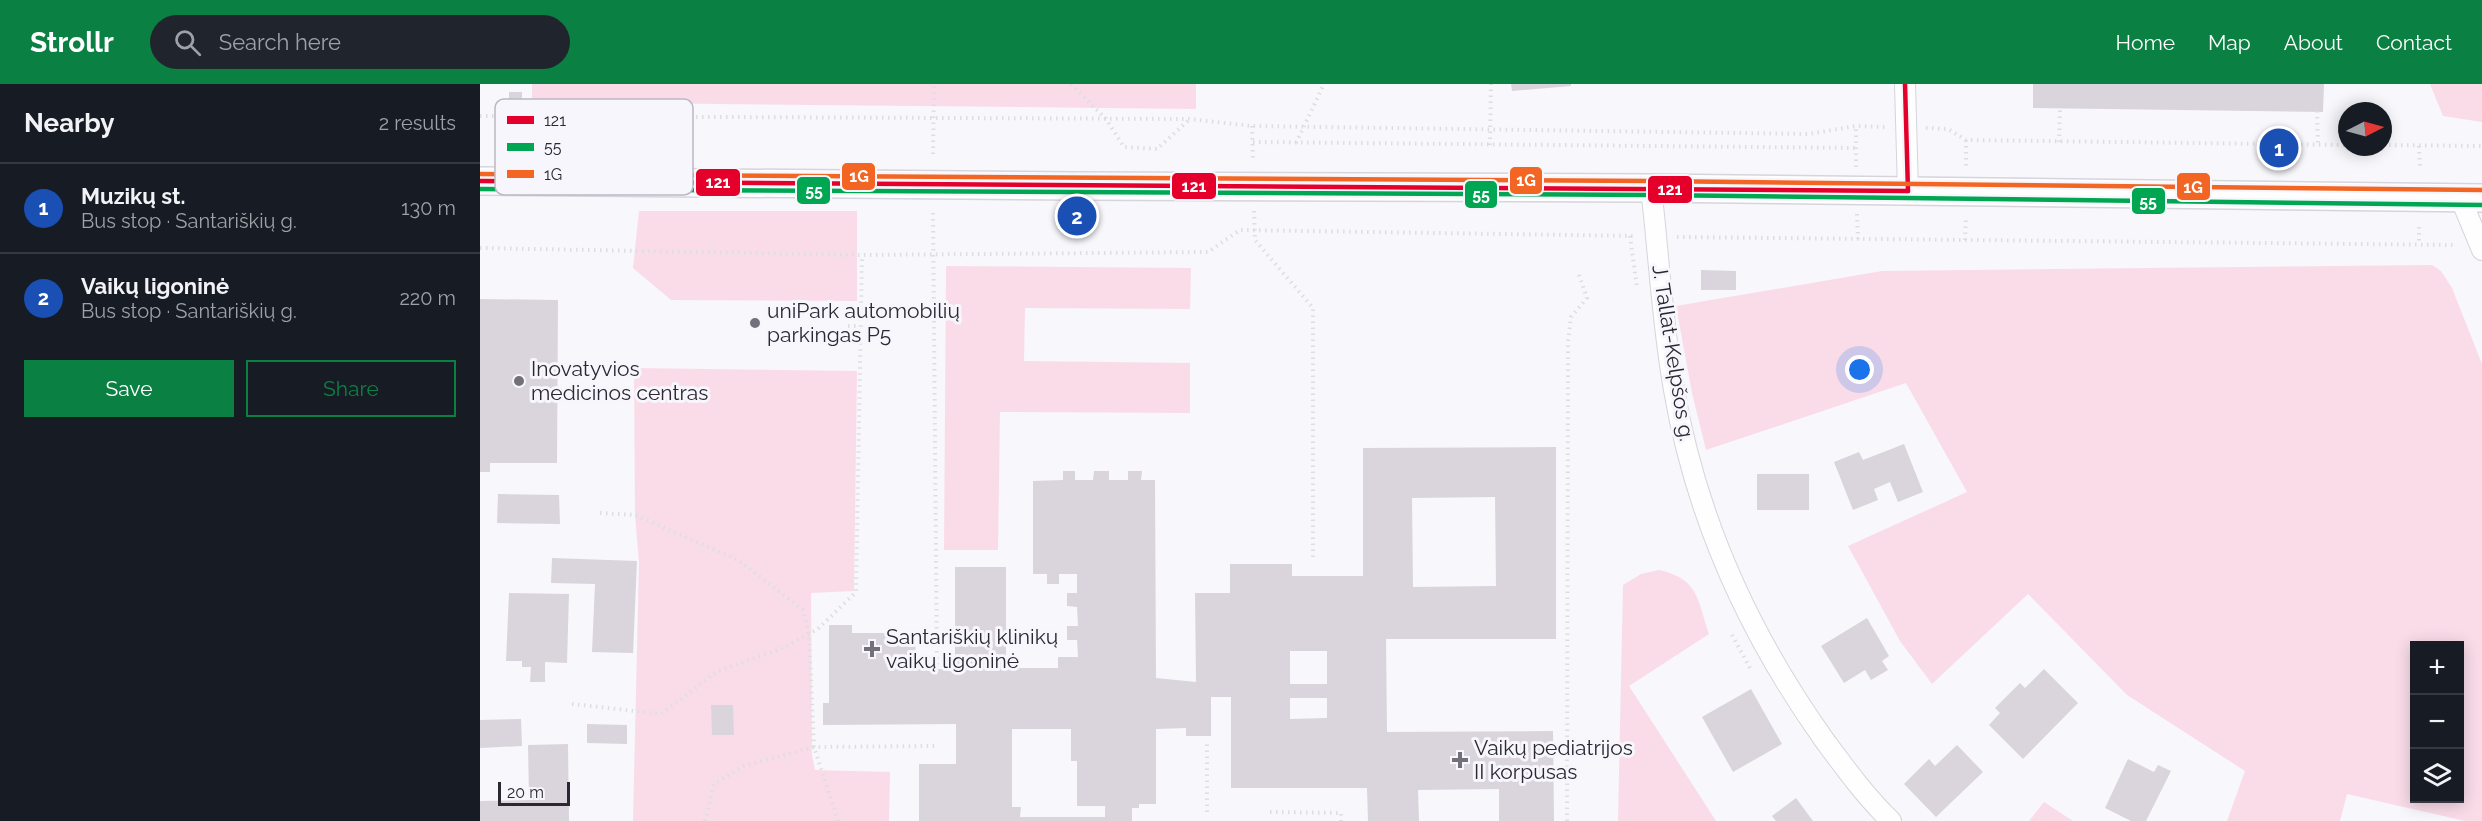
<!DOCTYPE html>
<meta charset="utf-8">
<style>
:root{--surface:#171b24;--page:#20242c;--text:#f1f3f6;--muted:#9ea1a6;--line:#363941;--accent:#0b8043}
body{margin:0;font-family:Raleway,sans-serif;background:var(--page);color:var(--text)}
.controls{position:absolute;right:18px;bottom:18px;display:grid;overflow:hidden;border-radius:0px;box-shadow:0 3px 15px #0003}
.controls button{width:54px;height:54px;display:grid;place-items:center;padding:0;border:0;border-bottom:2px solid var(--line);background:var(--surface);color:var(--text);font:30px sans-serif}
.compass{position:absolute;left:1858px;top:18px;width:54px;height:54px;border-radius:50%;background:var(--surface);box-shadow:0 3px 15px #0003;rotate:84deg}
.scale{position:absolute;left:18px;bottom:15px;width:72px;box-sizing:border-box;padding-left:6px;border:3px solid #2b2833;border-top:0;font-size:16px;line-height:21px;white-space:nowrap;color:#2b2833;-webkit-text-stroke:4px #f7f6fc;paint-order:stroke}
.you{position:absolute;left:1380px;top:286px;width:21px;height:21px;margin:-15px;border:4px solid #fff;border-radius:50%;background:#1a73e8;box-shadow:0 0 0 9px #1a73e833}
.badge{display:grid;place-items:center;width:39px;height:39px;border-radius:50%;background:var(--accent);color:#fff;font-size:20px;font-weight:700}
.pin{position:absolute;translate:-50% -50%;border:3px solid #fff;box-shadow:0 2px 6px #0006}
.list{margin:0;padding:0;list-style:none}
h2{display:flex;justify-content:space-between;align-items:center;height:78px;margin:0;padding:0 24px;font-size:26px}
h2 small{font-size:20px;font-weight:400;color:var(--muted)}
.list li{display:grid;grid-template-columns:39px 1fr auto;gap:18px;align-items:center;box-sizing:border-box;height:90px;padding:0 24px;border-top:2px solid var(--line)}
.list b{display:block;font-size:22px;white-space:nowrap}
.list p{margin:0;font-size:20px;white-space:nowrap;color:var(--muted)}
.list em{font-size:20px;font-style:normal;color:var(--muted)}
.actions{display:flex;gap:12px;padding:18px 24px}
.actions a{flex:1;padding:14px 0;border:2px solid var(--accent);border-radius:0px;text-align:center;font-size:21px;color:var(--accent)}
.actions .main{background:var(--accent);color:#fff}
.icon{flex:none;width:33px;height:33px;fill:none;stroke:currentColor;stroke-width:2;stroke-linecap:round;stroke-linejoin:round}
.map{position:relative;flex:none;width:2002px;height:737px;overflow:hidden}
header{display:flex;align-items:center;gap:36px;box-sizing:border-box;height:84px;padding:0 30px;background:var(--accent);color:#fff}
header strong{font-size:28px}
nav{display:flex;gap:33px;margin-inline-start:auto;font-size:21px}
.search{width:420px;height:54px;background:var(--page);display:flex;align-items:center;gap:15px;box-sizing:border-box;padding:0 21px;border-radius:33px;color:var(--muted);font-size:22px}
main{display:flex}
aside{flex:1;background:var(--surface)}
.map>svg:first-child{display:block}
</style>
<header>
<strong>Strollr</strong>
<div class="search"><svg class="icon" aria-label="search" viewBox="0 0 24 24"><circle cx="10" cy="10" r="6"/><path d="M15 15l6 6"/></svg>Search here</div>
<nav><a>Home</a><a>Map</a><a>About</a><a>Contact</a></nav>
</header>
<main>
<aside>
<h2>Nearby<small>2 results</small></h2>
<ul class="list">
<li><span class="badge" style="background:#1a4fb4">1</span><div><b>Muzikų st.</b><p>Bus stop · Santariškių g.</p></div><em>130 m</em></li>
<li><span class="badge" style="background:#1a4fb4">2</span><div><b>Vaikų ligoninė</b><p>Bus stop · Santariškių g.</p></div><em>220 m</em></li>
</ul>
<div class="actions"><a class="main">Save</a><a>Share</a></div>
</aside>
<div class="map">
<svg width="2002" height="737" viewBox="0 0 2002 737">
<rect width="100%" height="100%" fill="#f8f7fb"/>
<g fill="#fadce9" fill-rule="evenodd">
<path d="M52,0h664v25l-664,-7z"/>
<path d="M1950,0h52v38l-39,-6z"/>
<path d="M159,127h218v90l-186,-1 -38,-32z"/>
<path d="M1952,181l9,6 11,17 30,76v457h-17l-118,-27 -7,27h-113l18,-50 -118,-76 -99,-101 -96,90 -32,-43 -52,-95 119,-54 -61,-109 -200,67 -14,-57 -16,-87 206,-35zM1934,562h46v152h-46z"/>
<path d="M466,182l245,2 -1,41 -165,-1 -1,53 166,2v50l-190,-1 -2,138h-54z"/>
<path d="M154,284l223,3 -3,220 -43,2 1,162 3,15 75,2 -1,49h-256l6,-258 -4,-48z"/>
<path d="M1179,486c40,9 38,29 50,64l-80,52 87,135h-98l5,-236 18,-11z"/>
<path d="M1564,718l29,19h-44z"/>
</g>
<g fill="#dad5dc" fill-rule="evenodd">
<path d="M1031,0h60v2l-59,5z"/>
<path d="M1553,0h291l-1,28 -290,-4z"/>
<rect x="29" y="8" width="13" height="11"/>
<path d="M1221,186l35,1v19h-35z"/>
<path d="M0,215l78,1 -1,163h-67v9h-10z"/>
<path d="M1424,360l19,48 -25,10 -8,-20 -16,7 4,11 -25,10 -19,-48 25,-10 4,8z"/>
<path d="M1076,363v192h-170l1,93 166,-1 1,90h-55v-32l-81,1 1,31h-51l-1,-33h-136v-91h-20v39h-25v-8l-30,1v75h-17v4h-7v13h-213v-57h37v-40l-133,1v-22h6v-78h23v8h63l1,36h39v-102h51v101h52v-11h20l-1,-17h-10v-14h11l-1,-19 -10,-1v-13h10v-19h-18v10h-12v-10h-14v-93l30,-1v-9h12v9h18l1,-9h15v9h19v-9h14l-1,9h14l1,198 40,4 -1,-89h35v-29h62v12h71v-128zM1015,413l1,89 -83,1 -1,-89zM810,567h37v33h-37zM810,614h37v20l-37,1zM532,645h59v32h6v45h28v11h-85l1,-10h-9z"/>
<rect x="1277" y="390" width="52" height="36"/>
<path d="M18,410l61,1 1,29 -63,-1z"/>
<path d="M72,474l85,3 -4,92 -41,-1 3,-68 -44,-1z"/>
<path d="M29,509l60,1 -2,69 -22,-1v20h-15l1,-15h-9v-6h-16z"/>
<path d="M1387,534l22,38 -7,5 6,9 -17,10 -6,-10 -21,13 -23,-37z"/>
<path d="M1564,585l34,34 -55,56 -34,-34 11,-12 -5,-5 25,-25 5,5z"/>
<path d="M1271,605l31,55 -49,28 -31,-55z"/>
<path d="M231,621h22l1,30h-22z"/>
<path d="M41,635l1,27 -42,2v-28z"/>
<path d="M107,640l40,1v19l-40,-1z"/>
<path d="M88,660l1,77h-89v-20l49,-1 -1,-55z"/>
<path d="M1477,661l26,27 -47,45 -32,-33 25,-25 6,7z"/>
<path d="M1648,675l26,13 4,-7 13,6 -25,50h-15l-26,-13z"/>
<path d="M1316,714l17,23h-37l-4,-5z"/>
</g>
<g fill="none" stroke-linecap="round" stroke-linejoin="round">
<defs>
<g id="minor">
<path d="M1425,0l3,107"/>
<path d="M1171,104c8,67 11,135 23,202 22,127 76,246 151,351 20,27 41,56 66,80"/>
<path d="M1980,113l22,53"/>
</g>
<path id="secondary" d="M0,97l594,5 577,2 831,10"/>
</defs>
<use href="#minor" stroke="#d6d4dc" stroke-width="22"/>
<use href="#secondary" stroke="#d6d4dc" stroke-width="30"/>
<g stroke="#dededf" stroke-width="4" stroke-dasharray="1.5 4.5" stroke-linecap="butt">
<path d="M591,0l35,35 18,28 33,2 32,-29"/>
<path d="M1837,27l1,34"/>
<path d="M0,32l709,3 63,7 556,8 48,-8 29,1"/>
<path d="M772,42l1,35"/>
<path d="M1446,44l22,1 18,11 381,5"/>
<path d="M1486,56v26"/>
<path d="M773,58l603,6"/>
<path d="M1579,58l1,-33"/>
<path d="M816,59l28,-59"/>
<path d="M1010,61l1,-61"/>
<path d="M1903,61l99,1"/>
<path d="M1939,62l1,23"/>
<path d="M453,70l1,-70"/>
<path d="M1376,83v-41"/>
<path d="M774,127l1,29 58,68v249"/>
<path d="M453,129l4,456"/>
<path d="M1377,130l1,25"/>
<path d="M1939,143v18"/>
<path d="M1150,152l7,52"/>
<path d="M1197,153l779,8"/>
<path d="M1485,156l1,-24"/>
<path d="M0,164l382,7 346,-3 32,-22 396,6"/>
<path d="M368,242h12"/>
<path d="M120,429l35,2 103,45 65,50 6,24 5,113 121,-1"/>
<path d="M1252,551l19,35"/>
<path d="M92,620l89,10 57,-43 63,-22 37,-20 38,-37 6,-337"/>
<path d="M727,728v-69"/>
<path d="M790,728l71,1v8"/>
<path d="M225,737l9,-37 30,-18 70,-19 24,74"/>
<path d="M1087,737l1,-479 3,-25 16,-19 -9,-26"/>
</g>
<use href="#minor" stroke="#fefefe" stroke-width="20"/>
<use href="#secondary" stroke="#fefefe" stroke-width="27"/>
<defs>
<g id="bus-1">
<path d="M1425,0l3,107"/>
<path d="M0,97l1428,10"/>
</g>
<path id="bus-2" d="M0,105l1171,6 831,10"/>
<path id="bus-3" d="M0,90l1171,7 831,9"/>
</defs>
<use href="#bus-1" stroke="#f7f6fc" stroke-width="9"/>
<use href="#bus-2" stroke="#f7f6fc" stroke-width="9"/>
<use href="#bus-3" stroke="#f7f6fc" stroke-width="9"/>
<use href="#bus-1" stroke="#e4002b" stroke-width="4.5"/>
<use href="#bus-2" stroke="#00a651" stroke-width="4.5"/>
<use href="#bus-3" stroke="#f26522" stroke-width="4.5"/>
</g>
<g fill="#737079" stroke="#f7f6fc" stroke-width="2">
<circle cx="275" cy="239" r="6"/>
<circle cx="39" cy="297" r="6"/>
<path d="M389 556h6v6h6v6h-6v6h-6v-6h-6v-6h6z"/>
<path d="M977 667h6v6h6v6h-6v6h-6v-6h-6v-6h6z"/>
</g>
<g text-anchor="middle" stroke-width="6" stroke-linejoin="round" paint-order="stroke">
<g font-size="21" fill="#2b2833" stroke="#f7f6fc" text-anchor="start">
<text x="287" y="234">uniPark automobilių<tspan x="287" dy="24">parkingas P5</tspan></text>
<text x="51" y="292">Inovatyvios<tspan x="51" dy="24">medicinos centras</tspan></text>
<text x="406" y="560">Santariškių klinikų<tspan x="406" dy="24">vaikų ligoninė</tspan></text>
<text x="994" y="671">Vaikų pediatrijos<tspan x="994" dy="24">II korpusas</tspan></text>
</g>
<g font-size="21" fill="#2b2833" stroke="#f7f6fc">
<text transform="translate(1193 269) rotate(81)" y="7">J. Tallat-Kelpšos g.</text>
</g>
</g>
<rect x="15" y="15" width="198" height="96" rx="9" fill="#f7f6fc" stroke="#bab8c0" stroke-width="1.5"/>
<rect x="27" y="32" width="27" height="8" fill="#e4002b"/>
<rect x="27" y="59" width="27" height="8" fill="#00a651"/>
<rect x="27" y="86" width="27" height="8" fill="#f26522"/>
<g font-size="16" fill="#2b2833">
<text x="64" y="42">121</text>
<text x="64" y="69">55</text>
<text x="64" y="96">1G</text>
</g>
<g stroke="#f7f6fc" stroke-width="2">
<rect x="361" y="78" width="35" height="29" rx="6" fill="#f26522"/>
<rect x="1029" y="82" width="34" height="29" rx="6" fill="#f26522"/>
<rect x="215" y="84" width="46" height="29" rx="6" fill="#e4002b"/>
<rect x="691" y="88" width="46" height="28" rx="6" fill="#e4002b"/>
<rect x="1696" y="88" width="35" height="29" rx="6" fill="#f26522"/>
<rect x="1167" y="91" width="46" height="29" rx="6" fill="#e4002b"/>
<rect x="316" y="92" width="35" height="29" rx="6" fill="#00a651"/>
<rect x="984" y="96" width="34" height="29" rx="6" fill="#00a651"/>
<rect x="1651" y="103" width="35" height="28" rx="6" fill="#00a651"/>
</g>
<g font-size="16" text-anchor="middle" font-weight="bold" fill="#fff">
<text x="379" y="98">1G</text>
<text x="1046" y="102">1G</text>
<text x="238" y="104">121</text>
<text x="714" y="108">121</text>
<text x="1713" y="109">1G</text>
<text x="1190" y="111">121</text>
<text x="334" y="112">55</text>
<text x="1001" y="116">55</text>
<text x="1668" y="123">55</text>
</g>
</svg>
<div class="controls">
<button>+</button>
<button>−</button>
<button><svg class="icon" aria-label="layers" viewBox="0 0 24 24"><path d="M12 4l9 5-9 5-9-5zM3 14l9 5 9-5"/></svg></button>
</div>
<svg class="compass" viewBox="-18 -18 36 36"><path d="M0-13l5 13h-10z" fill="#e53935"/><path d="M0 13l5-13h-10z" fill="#9ea1a6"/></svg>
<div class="scale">20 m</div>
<div class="you"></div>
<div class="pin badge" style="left:1799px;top:64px;background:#1a4fb4">1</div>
<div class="pin badge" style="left:597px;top:132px;background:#1a4fb4">2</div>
</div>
</main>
